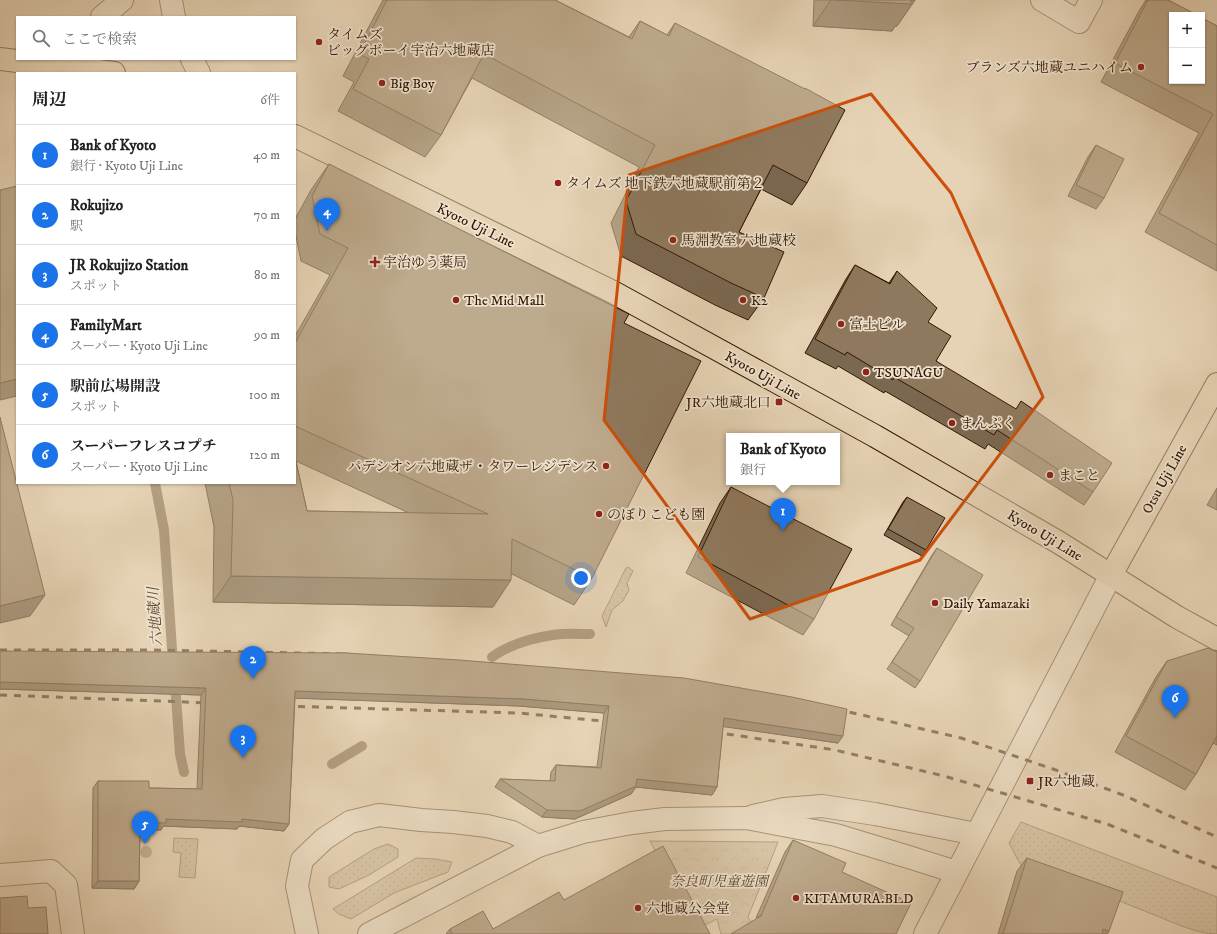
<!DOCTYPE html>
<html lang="ja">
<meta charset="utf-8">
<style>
:root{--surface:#fff;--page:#f2f2f2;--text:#222;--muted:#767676;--line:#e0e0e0;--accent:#1a73e8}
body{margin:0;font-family:"IM FELL DW Pica","Noto Serif JP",serif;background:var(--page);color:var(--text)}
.controls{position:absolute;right:12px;top:12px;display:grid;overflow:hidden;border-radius:0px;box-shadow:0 1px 3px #0004}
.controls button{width:36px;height:36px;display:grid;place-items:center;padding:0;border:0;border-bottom:1px solid var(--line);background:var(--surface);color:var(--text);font:20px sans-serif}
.you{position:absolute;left:581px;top:578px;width:14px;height:14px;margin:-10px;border:3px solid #fff;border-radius:50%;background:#1a73e8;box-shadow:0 0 0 6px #1a73e833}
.badge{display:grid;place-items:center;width:26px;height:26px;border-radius:50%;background:var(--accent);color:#fff;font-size:13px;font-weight:700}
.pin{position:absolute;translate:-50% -33px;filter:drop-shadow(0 1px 2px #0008)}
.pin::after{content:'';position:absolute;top:21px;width:14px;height:12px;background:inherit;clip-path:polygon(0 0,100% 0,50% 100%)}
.popup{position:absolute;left:726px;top:433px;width:114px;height:52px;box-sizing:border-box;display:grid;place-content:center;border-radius:0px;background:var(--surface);filter:drop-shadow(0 1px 3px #0005);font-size:13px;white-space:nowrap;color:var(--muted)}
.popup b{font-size:15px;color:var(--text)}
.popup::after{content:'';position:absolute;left:50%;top:100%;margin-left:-8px;border:8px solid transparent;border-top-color:var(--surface)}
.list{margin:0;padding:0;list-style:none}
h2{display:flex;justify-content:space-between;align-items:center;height:52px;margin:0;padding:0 16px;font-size:17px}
h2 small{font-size:13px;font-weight:400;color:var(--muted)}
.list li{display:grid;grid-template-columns:26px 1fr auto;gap:12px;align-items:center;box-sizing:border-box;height:60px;padding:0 16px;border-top:1px solid var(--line)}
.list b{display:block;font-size:15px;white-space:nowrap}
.list p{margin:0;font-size:13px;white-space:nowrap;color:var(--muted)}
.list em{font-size:13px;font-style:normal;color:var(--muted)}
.icon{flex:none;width:22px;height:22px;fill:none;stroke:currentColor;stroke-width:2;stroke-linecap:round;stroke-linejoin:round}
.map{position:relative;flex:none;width:1217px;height:934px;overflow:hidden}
.search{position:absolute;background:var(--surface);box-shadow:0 1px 3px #0004;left:16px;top:16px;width:280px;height:44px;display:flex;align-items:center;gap:10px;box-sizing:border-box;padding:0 14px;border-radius:0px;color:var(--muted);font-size:15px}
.panel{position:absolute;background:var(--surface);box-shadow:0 1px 3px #0004;left:16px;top:72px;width:280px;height:412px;border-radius:0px}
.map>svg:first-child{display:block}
</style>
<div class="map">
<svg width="1217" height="934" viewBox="0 0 1217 934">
<defs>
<pattern id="grass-dots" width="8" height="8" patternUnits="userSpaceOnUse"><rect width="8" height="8" fill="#c7b396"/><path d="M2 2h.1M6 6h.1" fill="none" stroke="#ab9980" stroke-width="1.8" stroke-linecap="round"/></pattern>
<pattern id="forest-crowns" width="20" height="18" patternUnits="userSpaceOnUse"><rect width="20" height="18" fill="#c7b396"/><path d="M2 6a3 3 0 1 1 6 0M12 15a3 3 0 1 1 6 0" fill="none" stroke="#ab9980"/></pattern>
</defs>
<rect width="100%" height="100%" fill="#e6d3b5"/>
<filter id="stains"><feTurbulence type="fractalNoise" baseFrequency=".005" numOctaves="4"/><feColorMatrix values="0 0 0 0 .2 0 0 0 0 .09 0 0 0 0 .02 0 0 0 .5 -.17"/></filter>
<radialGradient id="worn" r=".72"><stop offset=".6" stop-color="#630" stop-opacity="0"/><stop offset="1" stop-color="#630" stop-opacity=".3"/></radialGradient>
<g fill="url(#grass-dots)" stroke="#7c654b">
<path d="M628,567l5,4 -6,12 2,7 -6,11 -11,9 -6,17 -4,-11 24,-48z"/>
<path d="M1021,822l196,75v37c-22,0 -49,-14 -70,-22 -42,-17 -84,-33 -127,-48l-11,-21z"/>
<path d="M174,838l24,1 -3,39 -16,-1 2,-24 -8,-1z"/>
<path d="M388,844l10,5v8l-29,18 -30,14 -10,-2v-10l45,-28z"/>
<path d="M416,858l20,1 16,3 -4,10 -54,21 -43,26 -12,-5 -6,-5z"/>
</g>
<path fill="url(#forest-crowns)" stroke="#7c654b" d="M650,841l128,1 -30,75 6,11 -13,6h-20l-4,-15 -20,10z"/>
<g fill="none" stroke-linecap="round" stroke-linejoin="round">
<g stroke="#786147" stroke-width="10">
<path d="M155,483l9,47 9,134"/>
<path d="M492,657c17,-12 40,-19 61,-22 12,-2 25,-1 37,-1"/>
<path d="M175,682l5,72 4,18"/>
<path d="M332,764l30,-18"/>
</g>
<defs>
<g id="minor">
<path d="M1042,0l37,22 12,-22"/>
<path d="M0,875l51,-4 15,14 7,49"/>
<path d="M307,934l-10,-48 5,-26 22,-21 26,-17 29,-7 42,5 32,2 34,4 25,6 26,14"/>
</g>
<g id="tertiary">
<path d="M171,0l3,17"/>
<path d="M102,17l20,-17"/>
<path d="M192,59l7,14"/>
<path d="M753,816l31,-7 38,-3 53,8 101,20"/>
<path d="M369,934l169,-88 45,-14 49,-9 33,-4 81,-1 90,17 79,24 41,13"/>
<path d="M925,934l186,-359"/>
</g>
<g id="primary">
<path d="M0,59l114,14"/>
<path d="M295,136l318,156 262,144 183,106 119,75 40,22"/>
<path d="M1111,575l106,-191"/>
</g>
</defs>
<use href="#minor" stroke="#5e462d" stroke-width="24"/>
<use href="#tertiary" stroke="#5e462d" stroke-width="24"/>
<use href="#primary" stroke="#311700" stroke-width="24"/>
<use href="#minor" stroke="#efe2cf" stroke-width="22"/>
<use href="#tertiary" stroke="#efe2cf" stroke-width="22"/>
<use href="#primary" stroke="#e6d3b5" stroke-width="22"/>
<g stroke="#311700" stroke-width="3" stroke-dasharray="7 7" stroke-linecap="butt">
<path d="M0,650h152l196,4"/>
<path d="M0,695l212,8"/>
<path d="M284,706l234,7 95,9"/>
<path d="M836,709l125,29 92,31 70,26 94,42"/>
<path d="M713,732l122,18 109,26 163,48 110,44"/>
</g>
</g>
<g fill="#9b856a">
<circle cx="145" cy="837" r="6"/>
<circle cx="146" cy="852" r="6"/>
</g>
<g fill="#7b6851" stroke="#311700" fill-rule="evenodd">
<path d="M383,0h172l74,37 11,-16 27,14 8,-12 132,160 -15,22 -31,-16 -22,43 25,66 -16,22 -33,-15 -94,-49 -10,-33 28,-56 -167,-89 -31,57 -16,22 -87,-46 16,-29 -11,-6z"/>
<path d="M814,0h101l-18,26h-2l-3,5 -79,-5z"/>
<path d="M1146,0h22l49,26v245l-72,-39 54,-99 -98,-51 38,-71z"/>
<path d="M1096,145l8,53 -8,11 -28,-13 20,-39z"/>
<path d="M329,164l295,159 -32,255 -18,27 -62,-31 -19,33 -280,-5 1,-75 -9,-44h90v-147l35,-61 -29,-14 -6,-30v-12l16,-29zM296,461l113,52 -102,-2z"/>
<path d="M855,265l34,18 8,-12 31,51 8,39 157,131 -9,13 -96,-61 -3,5 -100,-58 -1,2 -46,-27 -2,3 -31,-16 41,-74z"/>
<path d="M731,487l83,132 -11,16 -117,-62 34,-70z"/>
<path d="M1217,488v22l-10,-5z"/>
<path d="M907,497l19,53 -4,6 -38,-21 19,-33z"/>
<path d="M937,548l-17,133 -5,7 -28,-19 22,-33 -18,-11 41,-70z"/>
<path d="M1217,652v93l-4,-2 -17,31 -11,16 -70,-38 41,-75 11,-16z"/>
<path d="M346,653l492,90 -115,-17 -6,61 -5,8 -76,-8 -5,7 -56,25 -33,-2 -47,-30 5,-8 50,2 1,-9 5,-7 41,2 7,-54 -85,-7 -224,-8 -6,126 -5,7 -45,-5 -2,3 -74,-3 -2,4h-21l-1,51 -5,8 -42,-1 1,-100 5,-7 51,7 48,1 4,-94 -201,-6z"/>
<path d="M793,840l49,32 -86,46 29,-66z"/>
<path d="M1027,858l82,73 -2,3h-109l19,-63z"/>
<path d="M564,900l146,34h-264l4,-5h43z"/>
</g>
<g fill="#645542" stroke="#311700">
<path d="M831,0h84l-18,26h-2l-3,5 -79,-5z"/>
<path d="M17,379v17l-17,4v-17z"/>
<path d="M231,576l280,4 -18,27 -280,-5z"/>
<path d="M45,595l-15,21 -30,7v-17z"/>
<path d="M0,682l206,6 -5,7 -201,-6z"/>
<path d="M295,691l229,8 85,7 -5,7 -85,-7 -229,-8z"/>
<path d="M724,718l119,18 -5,7 -119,-17z"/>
<path d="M637,779l80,8 -5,8 -76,-8 -5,7 -56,25 -33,-2 5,-7z"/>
<path d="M166,819h76l47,5 -5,7 -45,-5 -2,3 -74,-3 -2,4h-26l5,-8z"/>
<path d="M98,881h41l-5,8 -42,-1z"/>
<path d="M1103,929l6,2 -2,3h-7z"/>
</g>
<g fill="#8f795e" stroke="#311700">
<path d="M387,0h168l77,39 8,-18 29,15 6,-13 130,66v-1l40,22 -38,73 -34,-18 -34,67 45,20 -20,46 -33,-15 -95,-49 -10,-33 29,-56 -171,-91 -43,81 -88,-46 16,-30 -10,-5z"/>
<path d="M835,0h80h-4v4z"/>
<path d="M1148,0h20l29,15h-25v66h30v-63l15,8v219l-58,-32 54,-99 -98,-51z"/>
<path d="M1096,145l28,14 -20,39 -28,-13z"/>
<path d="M329,164l300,150 -5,9 77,38 -109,217 -80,-39 -1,41 -280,-4 2,-76 -4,-17h66v-25l12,53 181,3 -193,-88v-83l53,-95 -28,-14 -8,-38z"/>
<path d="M17,186v193l-17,4v-193z"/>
<path d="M855,265l35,19 7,-13 40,37 -9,14 23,14 -15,25 80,48 5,-8 91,62 -19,29 -96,-62 -3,5 -100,-58 -1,3 -46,-28 -2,3 -30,-16z"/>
<path d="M0,417l45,178 -45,11z"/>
<path d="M731,487l121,62 -38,70 -116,-62z"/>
<path d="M907,497l38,21 -19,32 -38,-21z"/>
<path d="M937,548l46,27 -63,106 -28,-19 22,-34 -18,-11z"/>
<path d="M1208,648l9,4v84l-21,38 -70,-38 41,-75z"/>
<path d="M0,651l346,2 113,7 225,18 108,19 55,12 -4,27 -119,-18 -7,69 -80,-8 -1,7 -56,25 -33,-1 -47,-31 55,2 1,-16 45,3 8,-62 -85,-7 -229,-8 -6,133 -47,-5v3l-76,-3v4l-26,-1 -1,59h-41v-100h51v7l53,1 4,-101 -206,-6z"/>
<path d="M793,840l53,23 -4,9 69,31 -15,31h-165l30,-18z"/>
<path d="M663,846l47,88h-258l-2,-5 33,-18 10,18 66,-37 5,8z"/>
<path d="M1027,858l96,34 -14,39 -6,-2 -1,5h-99z"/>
<path d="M27,896l1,12 18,-1 2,27h-48v-36z"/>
</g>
<path d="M0 0H1217V934H0ZM871,94l80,99 92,204 -123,163 -170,59 -146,-199 25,-245z" fill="#e6d3b5" fill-opacity=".55" fill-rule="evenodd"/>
<path fill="none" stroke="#cd4f0a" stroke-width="3" stroke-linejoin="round" d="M871,94l80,99 92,204 -123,163 -170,59 -146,-199 25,-245z"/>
<g fill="#8f2418" stroke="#efe2cf" stroke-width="1.5">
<circle cx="319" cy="42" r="4"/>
<circle cx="1141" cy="67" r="4"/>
<circle cx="382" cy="83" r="4"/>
<circle cx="558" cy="183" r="4"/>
<circle cx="673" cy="240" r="4"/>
<path d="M373 256h4v4h4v4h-4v4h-4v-4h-4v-4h4z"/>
<circle cx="456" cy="300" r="4"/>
<circle cx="743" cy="300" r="4"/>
<circle cx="841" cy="324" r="4"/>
<circle cx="866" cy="372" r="4"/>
<rect x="775" y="398" width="8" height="8" rx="2"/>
<circle cx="952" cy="423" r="4"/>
<circle cx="606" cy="466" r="4"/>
<circle cx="1050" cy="475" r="4"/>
<circle cx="599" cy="514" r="4"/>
<circle cx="935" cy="603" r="4"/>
<rect x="1026" y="777" width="8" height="8" rx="2"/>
<circle cx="796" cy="898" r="4"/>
<circle cx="638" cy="908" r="4"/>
</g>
<g text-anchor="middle" stroke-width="3.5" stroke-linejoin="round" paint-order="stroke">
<g font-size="14" fill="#311700" stroke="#efe2cf" text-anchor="start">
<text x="327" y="39">タイムズ<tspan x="327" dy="16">ビッグボーイ宇治六地蔵店</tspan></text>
<text x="1133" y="72" text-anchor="end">ブランズ六地蔵ユニハイム</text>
<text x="390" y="88">Big Boy</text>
<text x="566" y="188">タイムズ 地下鉄六地蔵駅前第２</text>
<text x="681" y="245">馬淵教室 六地蔵校</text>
<text x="383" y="267">宇治ゆう薬局</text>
<text x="464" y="305">The Mid Mall</text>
<text x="751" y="305">K2</text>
<text x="849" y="329">富士ビル</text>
<text x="874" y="377">TSUNAGU</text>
<text x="771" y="407" text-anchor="end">JR六地蔵北口</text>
<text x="960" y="428">まんぷく</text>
<text x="598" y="471" text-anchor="end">パデシオン六地蔵ザ・タワーレジデンス</text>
<text x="1058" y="480">まこと</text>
<text x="607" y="519">のぼりこども園</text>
<text x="943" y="608">Daily Yamazaki</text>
<text x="1038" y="786">JR六地蔵</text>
<text x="804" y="903">KITAMURA.BLD</text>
<text x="646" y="913">六地蔵公会堂</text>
</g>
<g font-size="14" fill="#311700" stroke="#efe2cf">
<text transform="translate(476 225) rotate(26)" y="5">Kyoto Uji Line</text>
<text transform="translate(763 375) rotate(29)" y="5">Kyoto Uji Line</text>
<text transform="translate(1164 479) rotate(-61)" y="5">Otsu Uji Line</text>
<text transform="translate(1045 535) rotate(31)" y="5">Kyoto Uji Line</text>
</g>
<g font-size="14" font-style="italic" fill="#5e462d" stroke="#efe2cf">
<text x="719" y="886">奈良町児童遊園</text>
</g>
<g font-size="15" font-style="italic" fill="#614930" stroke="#efe2cf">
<text transform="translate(155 617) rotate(-94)" y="5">六地蔵川</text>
</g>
</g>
<rect width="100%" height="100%" filter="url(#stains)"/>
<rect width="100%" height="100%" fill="url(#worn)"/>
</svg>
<div class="controls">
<button>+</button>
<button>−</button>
</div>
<div class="you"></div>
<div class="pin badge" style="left:783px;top:531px">1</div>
<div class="popup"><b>Bank of Kyoto</b>銀行</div>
<div class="pin badge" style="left:253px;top:679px">2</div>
<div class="pin badge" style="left:243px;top:758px">3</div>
<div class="pin badge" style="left:327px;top:231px">4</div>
<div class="pin badge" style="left:145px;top:844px">5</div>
<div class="pin badge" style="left:1175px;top:718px">6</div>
<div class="search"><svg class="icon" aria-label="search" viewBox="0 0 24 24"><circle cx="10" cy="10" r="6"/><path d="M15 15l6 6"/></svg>ここで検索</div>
<section class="panel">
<h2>周辺<small>6件</small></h2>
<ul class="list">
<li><span class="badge">1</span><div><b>Bank of Kyoto</b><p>銀行 · Kyoto Uji Line</p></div><em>40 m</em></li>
<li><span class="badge">2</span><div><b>Rokujizo</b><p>駅</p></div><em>70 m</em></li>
<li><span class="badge">3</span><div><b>JR Rokujizo Station</b><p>スポット</p></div><em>80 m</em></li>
<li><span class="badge">4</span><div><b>FamilyMart</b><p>スーパー · Kyoto Uji Line</p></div><em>90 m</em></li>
<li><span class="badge">5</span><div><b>駅前広場開設</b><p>スポット</p></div><em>100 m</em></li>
<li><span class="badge">6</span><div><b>スーパーフレスコプチ</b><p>スーパー · Kyoto Uji Line</p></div><em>120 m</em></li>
</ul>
</section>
</div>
